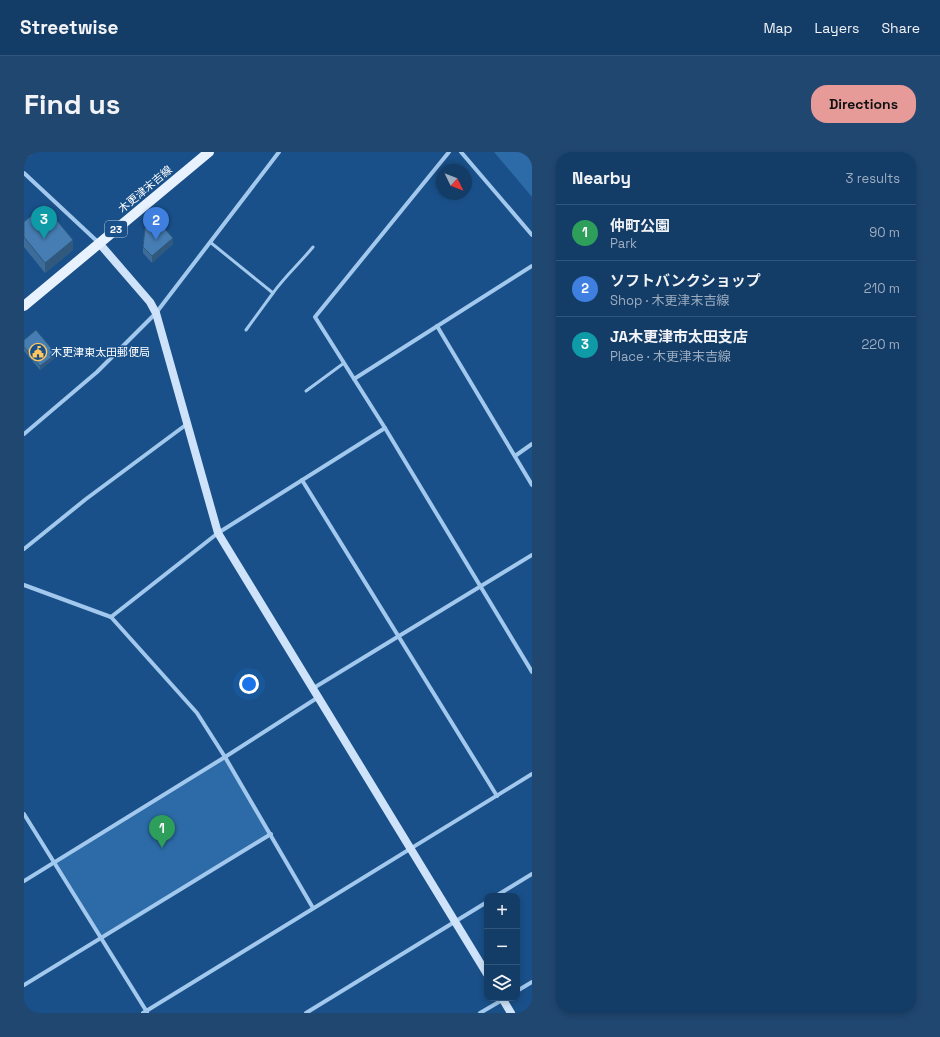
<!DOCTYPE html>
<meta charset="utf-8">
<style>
:root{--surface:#133c67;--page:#204770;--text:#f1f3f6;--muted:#9dadc0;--line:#32567b;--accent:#e69b98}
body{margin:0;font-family:"Space Grotesk","Noto Sans JP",sans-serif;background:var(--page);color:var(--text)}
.controls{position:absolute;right:12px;bottom:12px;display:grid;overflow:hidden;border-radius:8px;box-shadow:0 2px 6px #0003}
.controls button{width:36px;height:36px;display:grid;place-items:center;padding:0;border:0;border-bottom:1px solid var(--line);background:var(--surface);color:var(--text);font:20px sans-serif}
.compass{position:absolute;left:412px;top:12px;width:36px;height:36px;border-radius:50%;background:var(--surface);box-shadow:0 2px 6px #0003;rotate:133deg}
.you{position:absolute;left:225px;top:532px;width:14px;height:14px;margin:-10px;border:3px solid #fff;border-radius:50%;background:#1a73e8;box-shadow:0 0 0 6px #1a73e833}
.badge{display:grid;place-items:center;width:26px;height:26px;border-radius:50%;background:var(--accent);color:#fff;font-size:13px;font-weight:700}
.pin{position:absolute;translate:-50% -33px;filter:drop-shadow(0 1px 2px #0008)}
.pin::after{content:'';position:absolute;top:21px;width:14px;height:12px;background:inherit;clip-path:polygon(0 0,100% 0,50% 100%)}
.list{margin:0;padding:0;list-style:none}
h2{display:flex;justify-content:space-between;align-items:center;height:52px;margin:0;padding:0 16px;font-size:17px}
h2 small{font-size:13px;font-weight:400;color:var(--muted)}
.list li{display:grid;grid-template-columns:26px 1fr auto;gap:12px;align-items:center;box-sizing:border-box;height:56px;padding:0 16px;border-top:1px solid var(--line)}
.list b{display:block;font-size:15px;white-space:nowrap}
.list p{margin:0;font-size:13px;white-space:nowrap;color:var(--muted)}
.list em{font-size:13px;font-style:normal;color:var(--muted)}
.icon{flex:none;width:22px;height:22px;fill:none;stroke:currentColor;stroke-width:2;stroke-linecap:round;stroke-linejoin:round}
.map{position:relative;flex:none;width:508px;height:861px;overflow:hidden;border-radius:16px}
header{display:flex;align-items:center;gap:24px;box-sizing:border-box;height:56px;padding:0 20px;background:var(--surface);border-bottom:1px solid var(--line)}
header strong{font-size:19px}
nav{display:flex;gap:22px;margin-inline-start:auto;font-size:14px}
.intro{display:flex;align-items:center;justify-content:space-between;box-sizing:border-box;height:96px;padding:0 24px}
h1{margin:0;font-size:28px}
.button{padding:10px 18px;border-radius:16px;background:var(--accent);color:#111;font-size:14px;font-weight:700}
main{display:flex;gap:24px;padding:0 24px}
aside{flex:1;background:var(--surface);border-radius:16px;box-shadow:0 2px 6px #0003}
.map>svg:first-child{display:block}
</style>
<header>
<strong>Streetwise</strong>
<nav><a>Map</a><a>Layers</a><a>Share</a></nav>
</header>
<div class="intro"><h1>Find us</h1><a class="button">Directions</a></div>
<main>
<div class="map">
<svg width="508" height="861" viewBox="0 0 508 861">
<rect width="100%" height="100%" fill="#195089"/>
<g fill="#2c6ba7">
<path d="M470,0h38v45z"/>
<path d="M201,605l46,77 -170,104 -47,-76z"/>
</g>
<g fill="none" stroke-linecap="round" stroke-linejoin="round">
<g stroke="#a2c8ed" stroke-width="3">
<path d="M186,90l63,51c12,-17 27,-30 40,-46"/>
<path d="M222,178l27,-37"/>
<path d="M282,239l38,-28"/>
</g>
<g stroke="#a2c8ed" stroke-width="4">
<path d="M425,0l-134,165 70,111 147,244"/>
<path d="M437,0l71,83"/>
<path d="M0,6l7,-6"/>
<path d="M0,21l75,70"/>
<path d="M413,174l95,159"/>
<path d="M330,227l178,-113"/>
<path d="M0,282l73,-62 59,-59 123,-161"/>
<path d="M491,304l17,-12"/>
<path d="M278,328l195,316"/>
<path d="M0,397l62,-50 101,-75"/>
<path d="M0,433l87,32 86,96 28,44 88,151"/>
<path d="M87,465l107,-84 167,-105"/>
<path d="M288,537l220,-134"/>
<path d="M0,662l123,198"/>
<path d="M0,729l201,-124 92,-59"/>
<path d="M472,744l36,-22"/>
<path d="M0,833l247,-151"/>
<path d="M493,839l15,-9"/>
<path d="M119,861l389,-239"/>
<path d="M282,861l181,-111"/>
<path d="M456,861l24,-14"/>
</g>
<g stroke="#cee3f9" stroke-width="8">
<path d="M75,91l51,59 6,11 62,220 269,441"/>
<path d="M478,846l9,15"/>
</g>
<path stroke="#e8f2ff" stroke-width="10" d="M0,154l185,-154"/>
</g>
<g fill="#3c6c9a">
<path d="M0,70l49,28 -28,23 -21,-26z"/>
<path d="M149,92l-21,19 -9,-10v-6z"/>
<path d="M0,188l32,17 -16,13 -16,-19z"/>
</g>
<g fill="#31587d">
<path d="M149,86v6l-21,19v-7z"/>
<path d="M49,88v10l-28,23v-10z"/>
<path d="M32,202v3l-16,13v-4z"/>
</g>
<g fill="#467db3" stroke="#31587d">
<path d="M20,53l29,35 -28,23 -21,-26v-15z"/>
<path d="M132,67l17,19 -21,18 -9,-9 2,-19z"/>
<path d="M12,178l20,24 -16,12 -16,-19v-7z"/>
</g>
<defs>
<symbol id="civic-ring" viewBox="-11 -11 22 22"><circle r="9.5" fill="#195089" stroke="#ffc75e" stroke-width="1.5"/><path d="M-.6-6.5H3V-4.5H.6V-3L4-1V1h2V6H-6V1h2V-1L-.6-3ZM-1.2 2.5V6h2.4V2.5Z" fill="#ffc75e"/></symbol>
</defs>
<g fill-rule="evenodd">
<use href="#civic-ring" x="4" y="190" width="20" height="20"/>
</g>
<g text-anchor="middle" stroke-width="3" stroke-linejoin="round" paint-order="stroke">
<rect fill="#195089" stroke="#bacadc" stroke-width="1" x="81" y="69" width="22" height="16" rx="3"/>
<g font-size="10" font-weight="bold" fill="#fff">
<text x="92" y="81">23</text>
</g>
<g font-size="11" fill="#fff" stroke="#195089">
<text transform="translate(121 37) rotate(-40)" y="4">木更津末吉線</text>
</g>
<g font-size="11" fill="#fff" stroke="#195089" text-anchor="start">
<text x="27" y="204">木更津東太田郵便局</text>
</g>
</g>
</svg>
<div class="controls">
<button>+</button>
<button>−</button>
<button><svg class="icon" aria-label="layers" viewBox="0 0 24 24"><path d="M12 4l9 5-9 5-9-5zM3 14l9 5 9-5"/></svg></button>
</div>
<svg class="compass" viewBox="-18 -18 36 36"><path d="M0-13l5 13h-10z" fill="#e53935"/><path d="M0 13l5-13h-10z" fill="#9dadc0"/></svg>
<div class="you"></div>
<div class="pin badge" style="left:138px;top:696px;background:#2e9e5b">1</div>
<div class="pin badge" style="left:132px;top:88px;background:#3f7fe0">2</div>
<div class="pin badge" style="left:20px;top:87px;background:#0f9aa8">3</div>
</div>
<aside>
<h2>Nearby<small>3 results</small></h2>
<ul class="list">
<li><span class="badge" style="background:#2e9e5b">1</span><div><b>仲町公園</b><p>Park</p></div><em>90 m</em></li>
<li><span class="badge" style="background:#3f7fe0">2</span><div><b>ソフトバンクショップ</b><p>Shop · 木更津末吉線</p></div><em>210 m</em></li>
<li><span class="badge" style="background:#0f9aa8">3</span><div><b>JA木更津市太田支店</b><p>Place · 木更津末吉線</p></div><em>220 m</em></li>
</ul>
</aside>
</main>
